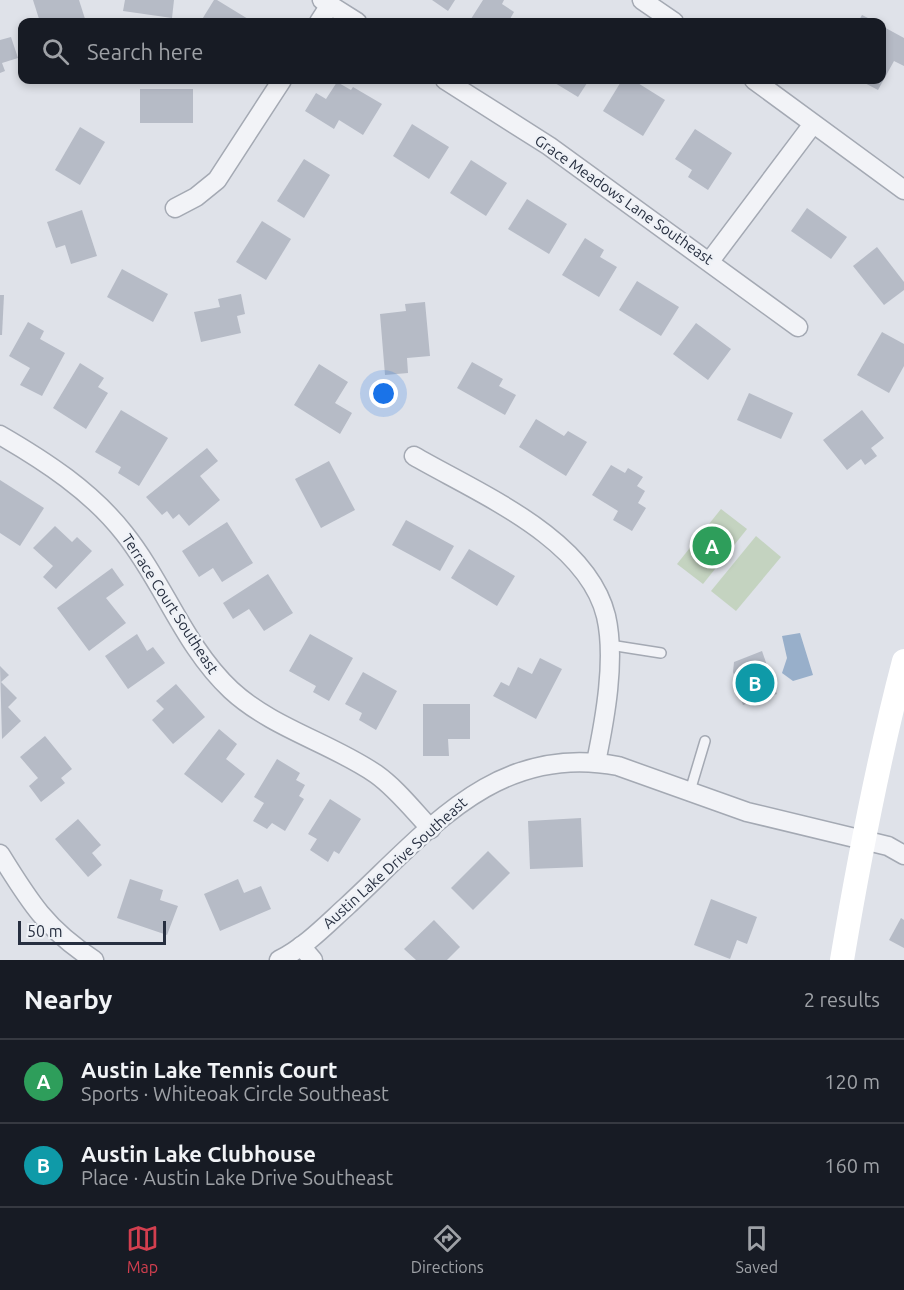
<!DOCTYPE html>
<meta charset="utf-8">
<style>
:root{--surface:#171b24;--page:#242831;--text:#f1f3f6;--muted:#9ea1a6;--line:#363941;--accent:#d33f4f}
body{margin:0;font-family:Ubuntu,sans-serif;background:var(--page);color:var(--text)}
.scale{position:absolute;left:18px;bottom:15px;width:148px;box-sizing:border-box;padding-left:6px;border:3px solid #272f40;border-top:0;font-size:16px;line-height:21px;white-space:nowrap;color:#272f40;-webkit-text-stroke:4px #eef1f6;paint-order:stroke}
.you{position:absolute;left:384px;top:394px;width:21px;height:21px;margin:-15px;border:4px solid #fff;border-radius:50%;background:#1a73e8;box-shadow:0 0 0 9px #1a73e833}
.badge{display:grid;place-items:center;width:39px;height:39px;border-radius:50%;background:var(--accent);color:#fff;font-size:20px;font-weight:700}
.pin{position:absolute;translate:-50% -50%;border:3px solid #fff;box-shadow:0 2px 6px #0006}
.list{margin:0;padding:0;list-style:none}
h2{display:flex;justify-content:space-between;align-items:center;height:78px;margin:0;padding:0 24px;font-size:26px}
h2 small{font-size:20px;font-weight:400;color:var(--muted)}
.list li{display:grid;grid-template-columns:39px 1fr auto;gap:18px;align-items:center;box-sizing:border-box;height:84px;padding:0 24px;border-top:2px solid var(--line)}
.list b{display:block;font-size:22px;white-space:nowrap}
.list p{margin:0;font-size:20px;white-space:nowrap;color:var(--muted)}
.list em{font-size:20px;font-style:normal;color:var(--muted)}
.icon{flex:none;width:33px;height:33px;fill:none;stroke:currentColor;stroke-width:2;stroke-linecap:round;stroke-linejoin:round}
.map{position:relative;flex:none;width:904px;height:960px;overflow:hidden}
.search{position:absolute;background:var(--surface);box-shadow:0 3px 9px #0003;left:18px;right:18px;top:18px;height:66px;display:flex;align-items:center;gap:15px;box-sizing:border-box;padding:0 21px;border-radius:12px;color:var(--muted);font-size:22px}
.sheet{height:246px;background:var(--surface)}
nav{display:flex;justify-content:space-around;align-items:center;box-sizing:border-box;height:84px;border-top:2px solid var(--line);background:var(--surface);font-size:16px;color:var(--muted)}
nav a{display:grid;justify-items:center;gap:3px}
nav .on{color:var(--accent)}
.map>svg:first-child{display:block}
</style>
<div class="map">
<svg width="904" height="960" viewBox="0 0 904 960">
<rect width="100%" height="100%" fill="#dfe2e9"/>
<g fill="#c4d3c0">
<path d="M721,509l26,20 -44,55 -26,-20z"/>
<path d="M756,536l25,21 -45,54 -25,-20z"/>
</g>
<path fill="#98afca" d="M800,633l13,42 -20,6 -11,-8 5,-15 -5,-22z"/>
<g fill="#b6bbc6">
<path d="M33,0h46l7,22h-46z"/>
<path d="M125,0h49l-2,18 -49,-7z"/>
<path d="M214,0h3l36,22h-49l-3,-1z"/>
<path d="M432,0h23l-7,11z"/>
<path d="M483,0h21l-2,4 12,8 -4,7 6,3h-47z"/>
<path d="M862,15l14,7h-18z"/>
<path d="M882,26l22,12v28l-10,-5 -16,29 -19,-10h23z"/>
<path d="M11,37l7,21 -16,5 3,8 -5,2v-33z"/>
<path d="M550,80h39l-11,17z"/>
<path d="M622,80h11l32,20 -22,36 -40,-25z"/>
<path d="M337,82l14,8 2,-3 29,17 -19,31 -24,-15 -5,9 -29,-18 11,-18 10,6z"/>
<rect x="140" y="89" width="53" height="34"/>
<path d="M412,124l37,23 -20,32 -36,-23z"/>
<path d="M80,127l25,15 -25,43 -25,-15z"/>
<path d="M695,129l37,24 -24,37 -20,-13 4,-7 -17,-11z"/>
<path d="M304,159l26,16 -26,43 -27,-17z"/>
<path d="M471,160l36,23 -21,33 -36,-23z"/>
<path d="M527,199l40,25 -18,30 -41,-25z"/>
<path d="M807,208l40,29 -16,22 -40,-28z"/>
<path d="M82,210l15,46 -26,8 -6,-19 -9,3 -9,-26z"/>
<path d="M262,221l29,18 -25,41 -30,-18z"/>
<path d="M585,238l19,12 -4,7 17,10 -18,30 -37,-22z"/>
<path d="M877,247l27,35v8l-20,15 -31,-39z"/>
<path d="M122,269l46,25 -15,28 -46,-25z"/>
<path d="M637,281l42,26 -18,29 -42,-26z"/>
<path d="M241,294l4,20 -8,2 4,17 -40,9 -7,-30 26,-5 -2,-8z"/>
<path d="M0,295h4l-2,40h-2z"/>
<path d="M425,302l5,54 -23,2 1,15 -23,2 -5,-61 26,-3 -1,-7z"/>
<path d="M28,322l16,9 -4,8 25,14 -23,43 -22,-11 10,-17 -21,-12z"/>
<path d="M696,323l35,26 -23,31 -35,-26z"/>
<path d="M882,332l22,12v22l-15,27 -32,-18z"/>
<path d="M472,362l31,17 -4,7 17,9 -11,20 -48,-27z"/>
<path d="M80,363l24,15 -6,9 10,6 -22,36 -33,-21z"/>
<path d="M319,364l29,18 -13,21 17,10 -12,21 -46,-29z"/>
<path d="M749,393l44,20 -12,26 -44,-19z"/>
<path d="M121,410l47,28 -29,48 -21,-13 3,-6 -26,-15z"/>
<path d="M862,410l22,28 -13,10 6,8 -12,9 -4,-6 -14,11 -24,-30z"/>
<path d="M536,419l28,17 4,-5 19,11 -21,34 -47,-29z"/>
<path d="M207,448l11,13 -18,15 20,24 -31,26 -10,-12 -6,5 -6,-8 -5,4 -16,-18z"/>
<path d="M329,461l26,49 -34,18 -26,-49z"/>
<path d="M611,465l14,8 3,-5 15,9 -6,9 8,5 -7,12 8,5 -14,23 -19,-11 5,-9 -26,-16z"/>
<path d="M0,480l44,28 -24,38 -20,-13z"/>
<path d="M406,520l48,26 -14,25 -48,-26z"/>
<path d="M227,522l26,41 -31,19 -9,-14 -14,9 -17,-26z"/>
<path d="M55,526l17,16 5,-5 15,14 -36,38 -13,-12 10,-11 -20,-18z"/>
<path d="M469,549l46,27 -18,30 -46,-28z"/>
<path d="M112,568l12,17 -18,13 20,25 -37,28 -32,-43z"/>
<path d="M268,574l25,39 -29,18 -15,-22 -16,10 -10,-16z"/>
<path d="M137,634l10,17 6,-4 12,16 -37,26 -23,-33z"/>
<path d="M310,634l43,24 -24,43 -16,-9 3,-6 -27,-15z"/>
<path d="M762,651l15,43 -34,11 -10,-33 1,-10z"/>
<path d="M540,658l22,11 -26,50 -43,-23 8,-14 8,4 9,-19 14,7z"/>
<path d="M0,666l9,9 -8,7 16,16 -9,9 13,14 -19,18z"/>
<path d="M363,672l34,19 -21,39 -17,-10 3,-7 -17,-9z"/>
<path d="M176,684l29,33 -32,27 -21,-24 12,-11 -8,-8z"/>
<path d="M423,704h47v35h-22l1,17h-26z"/>
<path d="M219,729l18,15 -11,15 19,15 -23,29 -38,-29z"/>
<path d="M45,736l27,33 -11,9 4,5 -24,19 -12,-16 9,-8 -18,-21z"/>
<path d="M277,759l23,14 -4,7 9,5 -6,11 5,3 -19,32 -13,-8 -5,6 -14,-8 11,-18 -10,-6z"/>
<path d="M330,799l31,20 -22,35 -5,-3 -6,11 -18,-12 7,-11 -9,-5z"/>
<path d="M581,818l2,49 -53,2 -2,-48z"/>
<path d="M78,819l23,26 -9,8 10,12 -14,12 -33,-38z"/>
<path d="M488,851l22,22 -37,37 -22,-22z"/>
<path d="M130,879l33,11 -3,10 18,6 -11,29 -50,-17z"/>
<path d="M238,879l6,14 17,-7 10,23 -51,22 -16,-37z"/>
<path d="M711,899l46,18 -10,27 -10,-4 -7,19 -36,-14z"/>
<path d="M901,918l3,2v28l-15,-8z"/>
<path d="M434,920l26,27 -13,13h-31l-12,-11z"/>
</g>
<g fill="none" stroke-linecap="round" stroke-linejoin="round">
<defs>
<g id="lane">
<path d="M610,645l51,8"/>
<path d="M690,791l15,-50"/>
</g>
<g id="street">
<path d="M322,0l35,22"/>
<path d="M642,0l32,22"/>
<path d="M319,22l11,-17"/>
<path d="M445,80l104,66 249,181"/>
<path d="M754,80l150,110"/>
<path d="M175,208l21,-11 21,-17 65,-100"/>
<path d="M710,261l103,-137"/>
<path d="M0,435c45,26 91,56 124,98 40,50 60,113 107,157 41,38 100,53 145,84 21,15 37,36 55,55"/>
<path d="M414,456c64,37 173,82 192,160 10,43 -1,103 -10,146"/>
<path d="M0,854c29,47 46,75 94,106"/>
<path d="M301,946l12,14"/>
<path d="M279,960c26,-13 46,-34 68,-54 80,-74 149,-164 271,-140l129,46 141,34 16,9"/>
</g>
</defs>
<use href="#lane" stroke="#a4a9b3" stroke-width="12"/>
<use href="#street" stroke="#a4a9b3" stroke-width="21"/>
<use href="#lane" stroke="#f2f3f7" stroke-width="9"/>
<use href="#street" stroke="#f2f3f7" stroke-width="18"/>
<path stroke="#fff" stroke-width="24" d="M842,960c17,-101 36,-200 62,-299"/>
</g>
<g text-anchor="middle" stroke-width="4.5" stroke-linejoin="round" paint-order="stroke">
<g font-size="15" fill="#272f40" stroke="#eef1f6">
<text transform="translate(624 200) rotate(35)" y="5">Grace Meadows Lane Southeast</text>
<text transform="translate(170 604) rotate(57)" y="5">Terrace Court Southeast</text>
<text transform="translate(395 863) rotate(-42)" y="5">Austin Lake Drive Southeast</text>
</g>
</g>
</svg>
<div class="scale">50 m</div>
<div class="you"></div>
<div class="pin badge" style="left:712px;top:546px;background:#2e9e5b">A</div>
<div class="pin badge" style="left:755px;top:683px;background:#0f9aa8">B</div>
<div class="search"><svg class="icon" aria-label="search" viewBox="0 0 24 24"><circle cx="10" cy="10" r="6"/><path d="M15 15l6 6"/></svg>Search here</div>
</div>
<section class="sheet">
<h2>Nearby<small>2 results</small></h2>
<ul class="list">
<li><span class="badge" style="background:#2e9e5b">A</span><div><b>Austin Lake Tennis Court</b><p>Sports · Whiteoak Circle Southeast</p></div><em>120 m</em></li>
<li><span class="badge" style="background:#0f9aa8">B</span><div><b>Austin Lake Clubhouse</b><p>Place · Austin Lake Drive Southeast</p></div><em>160 m</em></li>
</ul>
</section>
<nav>
<a class="on"><svg class="icon" aria-label="map" viewBox="0 0 24 24"><path d="M3 6l6-2 6 2 6-2v14l-6 2-6-2-6 2zM9 4v14M15 6v14"/></svg>Map</a>
<a><svg class="icon" aria-label="directions" viewBox="0 0 24 24"><path d="M12 3l9 9-9 9-9-9zM9 14v-3h6M13 9l2 2-2 2"/></svg>Directions</a>
<a><svg class="icon" aria-label="saved" viewBox="0 0 24 24"><path d="M7 4h10v16l-5-4-5 4z"/></svg>Saved</a>
</nav>
